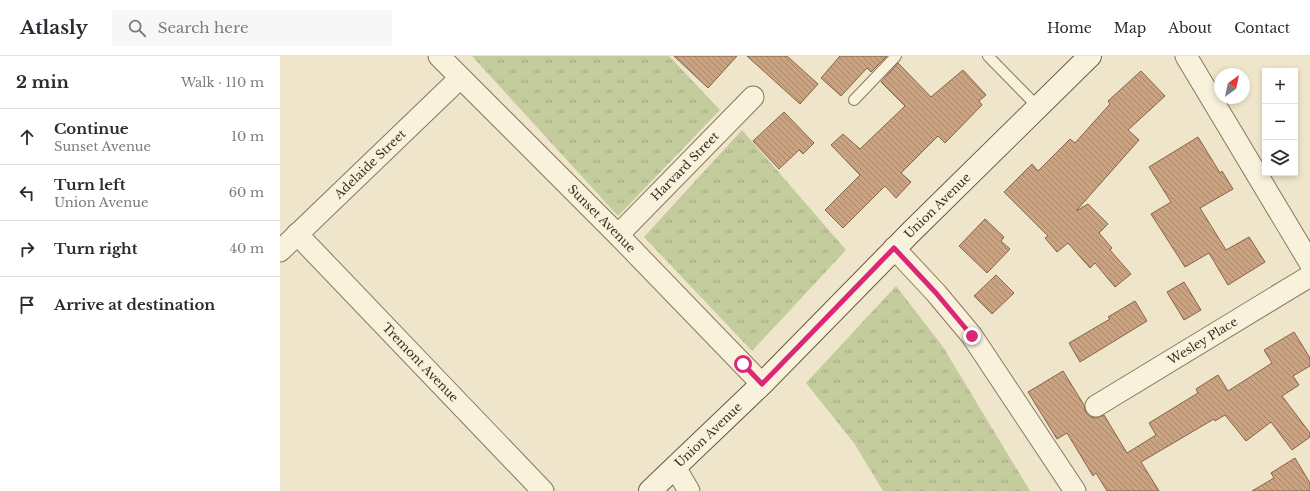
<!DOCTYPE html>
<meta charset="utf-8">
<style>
:root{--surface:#fff;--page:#f7f7f7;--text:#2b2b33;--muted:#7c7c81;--line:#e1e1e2}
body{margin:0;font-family:"Libre Baskerville",serif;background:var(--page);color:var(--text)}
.controls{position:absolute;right:12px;top:12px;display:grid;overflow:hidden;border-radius:0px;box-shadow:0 2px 6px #0003}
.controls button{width:36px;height:36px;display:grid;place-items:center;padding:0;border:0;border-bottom:1px solid var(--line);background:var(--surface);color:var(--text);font:20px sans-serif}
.compass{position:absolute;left:934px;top:12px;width:36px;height:36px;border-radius:50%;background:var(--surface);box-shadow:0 2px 6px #0003;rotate:33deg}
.stop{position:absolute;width:12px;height:12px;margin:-9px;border:3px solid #db2777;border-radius:50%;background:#fff}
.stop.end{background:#db2777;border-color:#fff;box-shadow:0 1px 4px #0008}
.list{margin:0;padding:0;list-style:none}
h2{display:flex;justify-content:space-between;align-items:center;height:52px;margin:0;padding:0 16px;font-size:17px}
h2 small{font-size:13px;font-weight:400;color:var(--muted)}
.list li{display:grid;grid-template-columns:26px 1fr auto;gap:12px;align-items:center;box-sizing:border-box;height:56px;padding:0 16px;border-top:1px solid var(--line)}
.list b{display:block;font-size:15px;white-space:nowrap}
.list p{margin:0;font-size:13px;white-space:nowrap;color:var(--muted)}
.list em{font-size:13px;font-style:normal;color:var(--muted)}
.icon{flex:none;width:22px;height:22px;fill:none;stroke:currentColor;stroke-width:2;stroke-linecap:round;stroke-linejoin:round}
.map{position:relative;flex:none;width:1030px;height:435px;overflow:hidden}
header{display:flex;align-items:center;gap:24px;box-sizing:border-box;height:56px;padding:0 20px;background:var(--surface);border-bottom:1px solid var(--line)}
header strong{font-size:19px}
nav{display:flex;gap:22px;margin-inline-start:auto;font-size:14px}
.search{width:280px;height:36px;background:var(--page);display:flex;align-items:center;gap:10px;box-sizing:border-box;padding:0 14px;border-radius:0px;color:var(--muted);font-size:15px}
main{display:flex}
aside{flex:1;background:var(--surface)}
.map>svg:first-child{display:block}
</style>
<header>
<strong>Atlasly</strong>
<div class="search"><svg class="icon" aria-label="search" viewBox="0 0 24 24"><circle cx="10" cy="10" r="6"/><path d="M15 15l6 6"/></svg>Search here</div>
<nav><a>Home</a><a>Map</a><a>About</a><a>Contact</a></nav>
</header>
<main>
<aside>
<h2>2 min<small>Walk · 110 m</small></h2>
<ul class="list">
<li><svg class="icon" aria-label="ahead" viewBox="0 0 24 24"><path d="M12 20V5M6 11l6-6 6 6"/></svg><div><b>Continue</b><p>Sunset Avenue</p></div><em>10 m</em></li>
<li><svg class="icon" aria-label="left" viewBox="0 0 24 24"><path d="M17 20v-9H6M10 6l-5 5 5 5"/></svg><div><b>Turn left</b><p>Union Avenue</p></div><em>60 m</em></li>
<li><svg class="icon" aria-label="right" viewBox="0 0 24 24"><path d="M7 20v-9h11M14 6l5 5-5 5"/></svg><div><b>Turn right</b></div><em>40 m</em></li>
<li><svg class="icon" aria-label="arrive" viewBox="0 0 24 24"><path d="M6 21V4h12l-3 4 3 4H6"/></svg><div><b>Arrive at destination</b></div></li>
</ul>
</aside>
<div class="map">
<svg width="1030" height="435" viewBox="0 0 1030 435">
<defs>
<pattern id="grass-tufts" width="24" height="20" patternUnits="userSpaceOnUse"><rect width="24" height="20" fill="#c4cc9d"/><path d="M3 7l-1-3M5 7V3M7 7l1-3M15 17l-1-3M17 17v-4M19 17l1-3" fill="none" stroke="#a0a680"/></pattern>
<pattern id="building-back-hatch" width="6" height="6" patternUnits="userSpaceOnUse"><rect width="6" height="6" fill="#cba381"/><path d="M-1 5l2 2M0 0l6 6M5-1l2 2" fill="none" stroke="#a68569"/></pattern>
</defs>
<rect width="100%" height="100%" fill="#eee5ca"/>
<g fill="url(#grass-tufts)">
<path d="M192,0h197l51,54 -102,106z"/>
<path d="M462,74l104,120 -94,101 -108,-114z"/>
<path d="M616,230l47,61 87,144h-147l-29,-48 -48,-60z"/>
</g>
<g fill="url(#building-back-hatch)" stroke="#896345">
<path d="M394,0h63l-29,32z"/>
<path d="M467,0h40l31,28 -18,20z"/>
<path d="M560,0h47l-16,16 -4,-4 -26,28 -20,-18z"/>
<path d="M618,7l33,34 32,-27 23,25 -7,6 3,4 -37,38 -7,-7 -37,37 10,9 -15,16 -11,-12 -42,42 -18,-18 35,-35 -29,-30 12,-11 17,15 45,-43 -24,-24z"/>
<path d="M861,15l24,25 -37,34 11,10 -63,71 12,-7 20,20 -9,9 13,15 -2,2 21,24 -16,13 -20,-24 -5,5 -22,-25 -11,9 -12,-14 3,-2 -44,-44 28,-28 6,7 32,-32 5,4 35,-39 -2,-3z"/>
<path d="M504,56l30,31 -11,11 -4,-4 -20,19 -26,-28z"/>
<path d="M918,81l22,36 2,-2 11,18 -33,19 26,42 23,-13 16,25 -37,23 -19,-32 -24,14 -34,-53 20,-12 -22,-35z"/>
<path d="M705,163l19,18 -3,4 9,8 -23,24 -28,-27z"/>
<path d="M716,219l18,18 -22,21 -18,-18z"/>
<path d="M904,226l17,28 -17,10 -17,-28z"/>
<path d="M855,245l12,20 -67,41 -11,-19 41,-24 -2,-2z"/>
<path d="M1014,276l16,26v8l-17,10 6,9 -17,11 28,37v4l-18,13 -21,-28 -25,19 -21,-26 -10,6 -1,-2 -73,43 18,29h-52l-11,-18 -3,3 -26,-43 -10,6 -29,-47 35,-21 21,34 2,8 5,4 5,1 8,-3 23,38 29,-18 -7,-12 49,-30 -2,-4 22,-14 10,16 44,-28 -8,-13z"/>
<path d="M1015,402l15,25v8h-58l22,-13 -3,-5z"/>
</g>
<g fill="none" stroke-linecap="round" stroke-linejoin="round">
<defs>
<g id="lane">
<path d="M708,0l50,51"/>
<path d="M574,44l42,-44"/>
</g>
<g id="street">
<path id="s1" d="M159,0l179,179 144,149"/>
<path d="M906,0l124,207"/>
<path id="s2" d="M17,178l246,257"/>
<path id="s3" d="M338,179l135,-138"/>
<path d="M614,192l42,45 36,43 103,155"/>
<path id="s4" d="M0,195l180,-173"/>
<path id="s5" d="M816,350l214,-130"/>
<path d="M395,411l14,24"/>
</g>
<g id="secondary">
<path id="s6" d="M370,435l112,-107 149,-152 179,-176"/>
</g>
</defs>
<use href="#lane" stroke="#8a785e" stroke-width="12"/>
<use href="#street" stroke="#8a785e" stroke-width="23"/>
<use href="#secondary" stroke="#6c5941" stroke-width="24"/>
<use href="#lane" stroke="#f8f2dd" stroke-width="10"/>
<use href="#street" stroke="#f8f2dd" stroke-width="21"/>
<use href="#secondary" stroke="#f8f2dd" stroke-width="22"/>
</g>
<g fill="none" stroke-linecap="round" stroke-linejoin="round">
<path stroke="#db2777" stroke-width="5" d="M463,308l19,20 132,-136 42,45 36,43"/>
</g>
<g text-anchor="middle" stroke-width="3" stroke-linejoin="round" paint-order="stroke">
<g font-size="12" fill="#3b2f21" stroke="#f5efd9">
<text dy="4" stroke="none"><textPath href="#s4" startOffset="125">Adelaide Street</textPath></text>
<text dy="4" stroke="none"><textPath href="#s3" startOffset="96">Harvard Street</textPath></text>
<text dy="4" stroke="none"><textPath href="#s6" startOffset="405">Union Avenue</textPath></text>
<text dy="4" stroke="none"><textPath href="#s1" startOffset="230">Sunset Avenue</textPath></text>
<text dy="4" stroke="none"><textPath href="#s5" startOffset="125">Wesley Place</textPath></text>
<text dy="4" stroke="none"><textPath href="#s2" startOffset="178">Tremont Avenue</textPath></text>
<text dy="4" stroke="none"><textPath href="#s6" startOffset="81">Union Avenue</textPath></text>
</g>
</g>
</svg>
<div class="controls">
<button>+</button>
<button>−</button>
<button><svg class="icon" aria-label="layers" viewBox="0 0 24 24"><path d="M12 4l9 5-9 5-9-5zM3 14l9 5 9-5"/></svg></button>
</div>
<svg class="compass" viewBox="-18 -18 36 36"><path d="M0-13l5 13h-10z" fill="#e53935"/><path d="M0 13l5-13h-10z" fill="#7c7c81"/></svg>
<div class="stop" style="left:463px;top:308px"></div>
<div class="stop end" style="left:692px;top:280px"></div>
</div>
</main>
